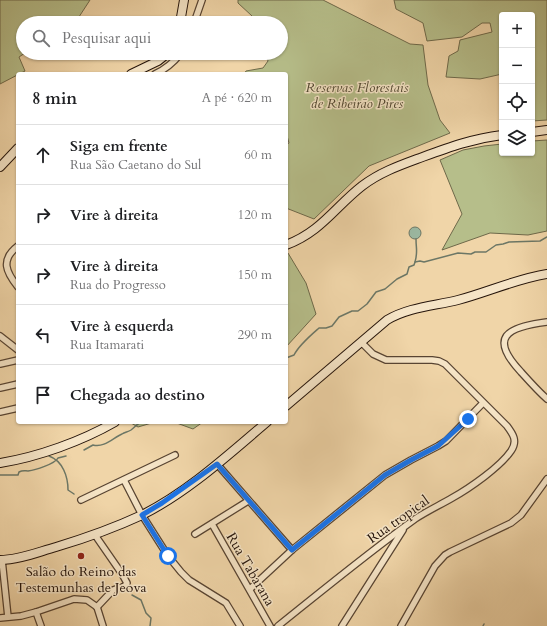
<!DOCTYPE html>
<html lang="pt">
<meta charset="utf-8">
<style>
:root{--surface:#fff;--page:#f2f2f2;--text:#202124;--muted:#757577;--line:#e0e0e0}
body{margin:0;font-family:Cardo,serif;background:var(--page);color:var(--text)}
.controls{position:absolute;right:12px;top:12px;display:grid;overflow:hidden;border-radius:4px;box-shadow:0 1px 3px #0004}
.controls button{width:36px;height:36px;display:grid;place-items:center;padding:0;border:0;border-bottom:1px solid var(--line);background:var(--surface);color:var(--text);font:20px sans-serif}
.stop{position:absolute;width:12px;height:12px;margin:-9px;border:3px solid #1a73e8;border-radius:50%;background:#fff}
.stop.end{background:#1a73e8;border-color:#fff;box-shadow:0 1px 4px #0008}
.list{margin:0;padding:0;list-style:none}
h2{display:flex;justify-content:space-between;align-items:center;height:52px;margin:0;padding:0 16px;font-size:17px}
h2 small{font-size:13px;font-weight:400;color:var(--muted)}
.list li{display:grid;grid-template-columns:26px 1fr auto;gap:12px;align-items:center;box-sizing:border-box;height:60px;padding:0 16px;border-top:1px solid var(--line)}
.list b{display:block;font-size:15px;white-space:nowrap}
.list p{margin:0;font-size:13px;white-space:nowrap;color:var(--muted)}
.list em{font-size:13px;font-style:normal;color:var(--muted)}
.icon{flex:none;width:22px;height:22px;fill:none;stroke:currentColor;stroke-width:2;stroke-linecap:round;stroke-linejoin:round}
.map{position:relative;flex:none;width:547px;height:626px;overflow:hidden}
.search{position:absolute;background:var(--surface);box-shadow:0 1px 3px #0004;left:16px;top:16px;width:272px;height:44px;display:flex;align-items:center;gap:10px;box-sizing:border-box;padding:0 14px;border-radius:22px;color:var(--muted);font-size:15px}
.panel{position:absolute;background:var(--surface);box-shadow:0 1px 3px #0004;left:16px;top:72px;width:272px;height:352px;border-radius:4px}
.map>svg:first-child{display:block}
</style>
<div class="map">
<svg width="547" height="626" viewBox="0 0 547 626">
<rect width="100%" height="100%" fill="#f0d5a8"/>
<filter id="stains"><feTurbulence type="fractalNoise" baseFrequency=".005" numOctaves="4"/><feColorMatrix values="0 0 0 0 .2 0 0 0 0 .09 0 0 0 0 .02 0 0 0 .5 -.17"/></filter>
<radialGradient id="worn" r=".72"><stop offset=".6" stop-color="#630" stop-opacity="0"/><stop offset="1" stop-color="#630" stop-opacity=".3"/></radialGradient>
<g fill="#b6be8a" stroke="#6e694a">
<path d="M0,0h90l-15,23h-52v30h2l-6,4 6,14 -25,13z"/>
<path d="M238,0h85l87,44 13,1 5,40 12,35 10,13 -81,33 -55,53 -28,-11v-63l3,-2 -3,-11v-58h-42l2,-3 17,-3 5,-7 -2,-8h15v-30h-26l-3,-7 -14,-13z"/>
<path d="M394,0h153v120l-15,1v-106h-30v59l-22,5 -34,-2 3,-21 9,-5 2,-11 32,-8 -2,-9h-8l-20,14 -35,4 -4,-18 -27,-14z"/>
<path d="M547,140v91l-19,4 -38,-2 -48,17 20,-36 -22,-54 23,-10 21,-4 18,-2v9h30v-12z"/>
<path d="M288,253l18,30 10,31 -30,33v-93z"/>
<path d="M133,422h22l-17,5 -7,-4z"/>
<path d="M174,422h29l-10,7z"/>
</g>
<circle fill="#9bb9a3" stroke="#6c7766" cx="415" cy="233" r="6"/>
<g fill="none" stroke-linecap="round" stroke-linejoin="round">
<g stroke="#6c7766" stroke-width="1.5">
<path d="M415,262c3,-10 1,-13 1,-23"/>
<path d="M286,358l8,-3c5,-10 17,-20 25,-27h7l6,-2 7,-9 13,-6h6l9,-7 9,-12 9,-3 12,-10 10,-5 2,-7 5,-2 1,-3 5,-1 4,1 34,-9 13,1 4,-2h11l10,-7 7,-1 6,-2 31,-1 7,-4"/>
<path d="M84,450l9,-5c11,3 20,-7 29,-11 3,-2 6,-2 9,-4 4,-3 6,-6 10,-8"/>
<path d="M49,456c14,5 19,21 19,34l6,4"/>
<path d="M0,475h18l1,-3c4,-2 6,-1 9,-1 7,-1 27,-7 30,-13l8,-2"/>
<path d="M132,595l9,5 5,13 5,5 -1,8"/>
<path d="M483,626l1,-2"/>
</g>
<defs>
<g id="street">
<path d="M194,23l8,-23"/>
<path d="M155,74c11,-5 19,-12 26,-21"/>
<path d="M18,246c-18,14 -12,26 0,41"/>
<path d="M547,322c-40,5 -59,15 -26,50 9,10 17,19 26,27"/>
<path d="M0,336l18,14"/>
<path d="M0,364l18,-4"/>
<path d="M0,388l18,-4"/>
<path d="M0,412l18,-4"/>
<path d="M217,464l75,86"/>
<path d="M124,480l18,35 26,41 13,16 8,8 37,23 14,23"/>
<path d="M81,500l94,-45"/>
<path d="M212,524l58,102"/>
<path d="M195,534l53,-33"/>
<path d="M95,535l27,39 5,9 -2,3 -12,4 -16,17"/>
<path d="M2,560l6,57"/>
<path d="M250,589l42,-39 93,-75 26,-15 27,-14 8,-5 37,-38"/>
<path d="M97,607l6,19"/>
<path d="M36,612l5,14"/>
<path d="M0,618l21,-2 15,-4 38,-13 13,1 10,7"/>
<path d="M278,626c45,-36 90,-73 137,-107 12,-8 25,-14 37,-21 18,-10 48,-31 59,-47 7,-10 2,-17 -4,-25l-62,-62 -6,-3 -7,-1h-46l-13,-6 -12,-12"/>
<path d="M342,626l61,-96"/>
<path d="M401,626l34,-60 10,-11 5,-3 61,-29 10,-8 26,-36"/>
</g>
<g id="secondary">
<path d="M180,23l4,-23"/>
<path d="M131,74l27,-13 10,-8"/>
<path d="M532,132l15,-2"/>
<path d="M0,167l18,-19"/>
<path d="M286,245c35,-13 49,-38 76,-59 17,-13 36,-20 55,-27 30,-11 53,-20 85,-24"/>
<path d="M286,406l101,-86c22,-13 47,-14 71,-20 30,-8 58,-21 89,-26"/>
<path d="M0,463c38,-6 82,-22 115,-41"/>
<path d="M0,560c19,0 38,-8 56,-13 30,-9 58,-19 86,-32 46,-23 86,-60 125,-93"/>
</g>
</defs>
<use href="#street" stroke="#584432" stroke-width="8"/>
<use href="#secondary" stroke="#25140a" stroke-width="10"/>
<use href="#street" stroke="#f5e4c6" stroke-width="5.5"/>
<use href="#secondary" stroke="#f5e4c6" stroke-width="8"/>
</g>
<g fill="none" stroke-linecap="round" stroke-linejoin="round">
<path stroke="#1a73e8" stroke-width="5" d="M168,556l-26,-41 20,-12 55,-39 75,86 93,-75 26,-15 27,-14 30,-27"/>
</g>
<circle fill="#8f2418" stroke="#f5e4c6" stroke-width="1.5" cx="81" cy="556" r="4"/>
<g text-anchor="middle" stroke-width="3" stroke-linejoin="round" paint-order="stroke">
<g font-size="14" font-style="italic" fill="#504730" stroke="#f5e4c6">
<text x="357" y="92">Reservas Florestais<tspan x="357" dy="16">de Ribeirão Pires</tspan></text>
</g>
<g font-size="14" fill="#25140a" stroke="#f5e4c6">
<text transform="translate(398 519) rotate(-35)" y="5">Rua tropical</text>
<text transform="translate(251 569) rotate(60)" y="5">Rua Tabarana</text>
</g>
<g font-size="14" fill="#25140a" stroke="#f5e4c6">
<text x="81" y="576">Salão do Reino das<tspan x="81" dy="16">Testemunhas de Jeova</tspan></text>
</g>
</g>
<rect width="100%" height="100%" filter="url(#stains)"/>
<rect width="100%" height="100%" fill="url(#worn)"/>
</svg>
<div class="controls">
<button>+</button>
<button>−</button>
<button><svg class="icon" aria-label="locate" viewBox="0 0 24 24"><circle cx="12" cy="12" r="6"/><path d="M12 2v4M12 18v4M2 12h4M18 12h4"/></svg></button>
<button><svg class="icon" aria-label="layers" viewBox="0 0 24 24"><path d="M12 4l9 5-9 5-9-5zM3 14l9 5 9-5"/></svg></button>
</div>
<div class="stop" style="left:168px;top:556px"></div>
<div class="stop end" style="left:468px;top:419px"></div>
<div class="search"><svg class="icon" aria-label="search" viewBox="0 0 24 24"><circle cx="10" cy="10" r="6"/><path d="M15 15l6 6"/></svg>Pesquisar aqui</div>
<section class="panel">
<h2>8 min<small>A pé · 620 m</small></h2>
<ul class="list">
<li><svg class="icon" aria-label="ahead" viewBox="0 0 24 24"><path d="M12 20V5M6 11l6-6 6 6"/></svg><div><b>Siga em frente</b><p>Rua São Caetano do Sul</p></div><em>60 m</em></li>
<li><svg class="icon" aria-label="right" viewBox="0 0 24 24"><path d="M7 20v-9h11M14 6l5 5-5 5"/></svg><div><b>Vire à direita</b></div><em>120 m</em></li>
<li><svg class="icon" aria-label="right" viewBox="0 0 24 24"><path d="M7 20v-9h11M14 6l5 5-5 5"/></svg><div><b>Vire à direita</b><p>Rua do Progresso</p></div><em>150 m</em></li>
<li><svg class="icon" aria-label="left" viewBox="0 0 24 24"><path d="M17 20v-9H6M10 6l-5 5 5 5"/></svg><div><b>Vire à esquerda</b><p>Rua Itamarati</p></div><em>290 m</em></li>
<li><svg class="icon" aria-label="arrive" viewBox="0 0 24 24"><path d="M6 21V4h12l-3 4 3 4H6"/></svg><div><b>Chegada ao destino</b></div></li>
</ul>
</section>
</div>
